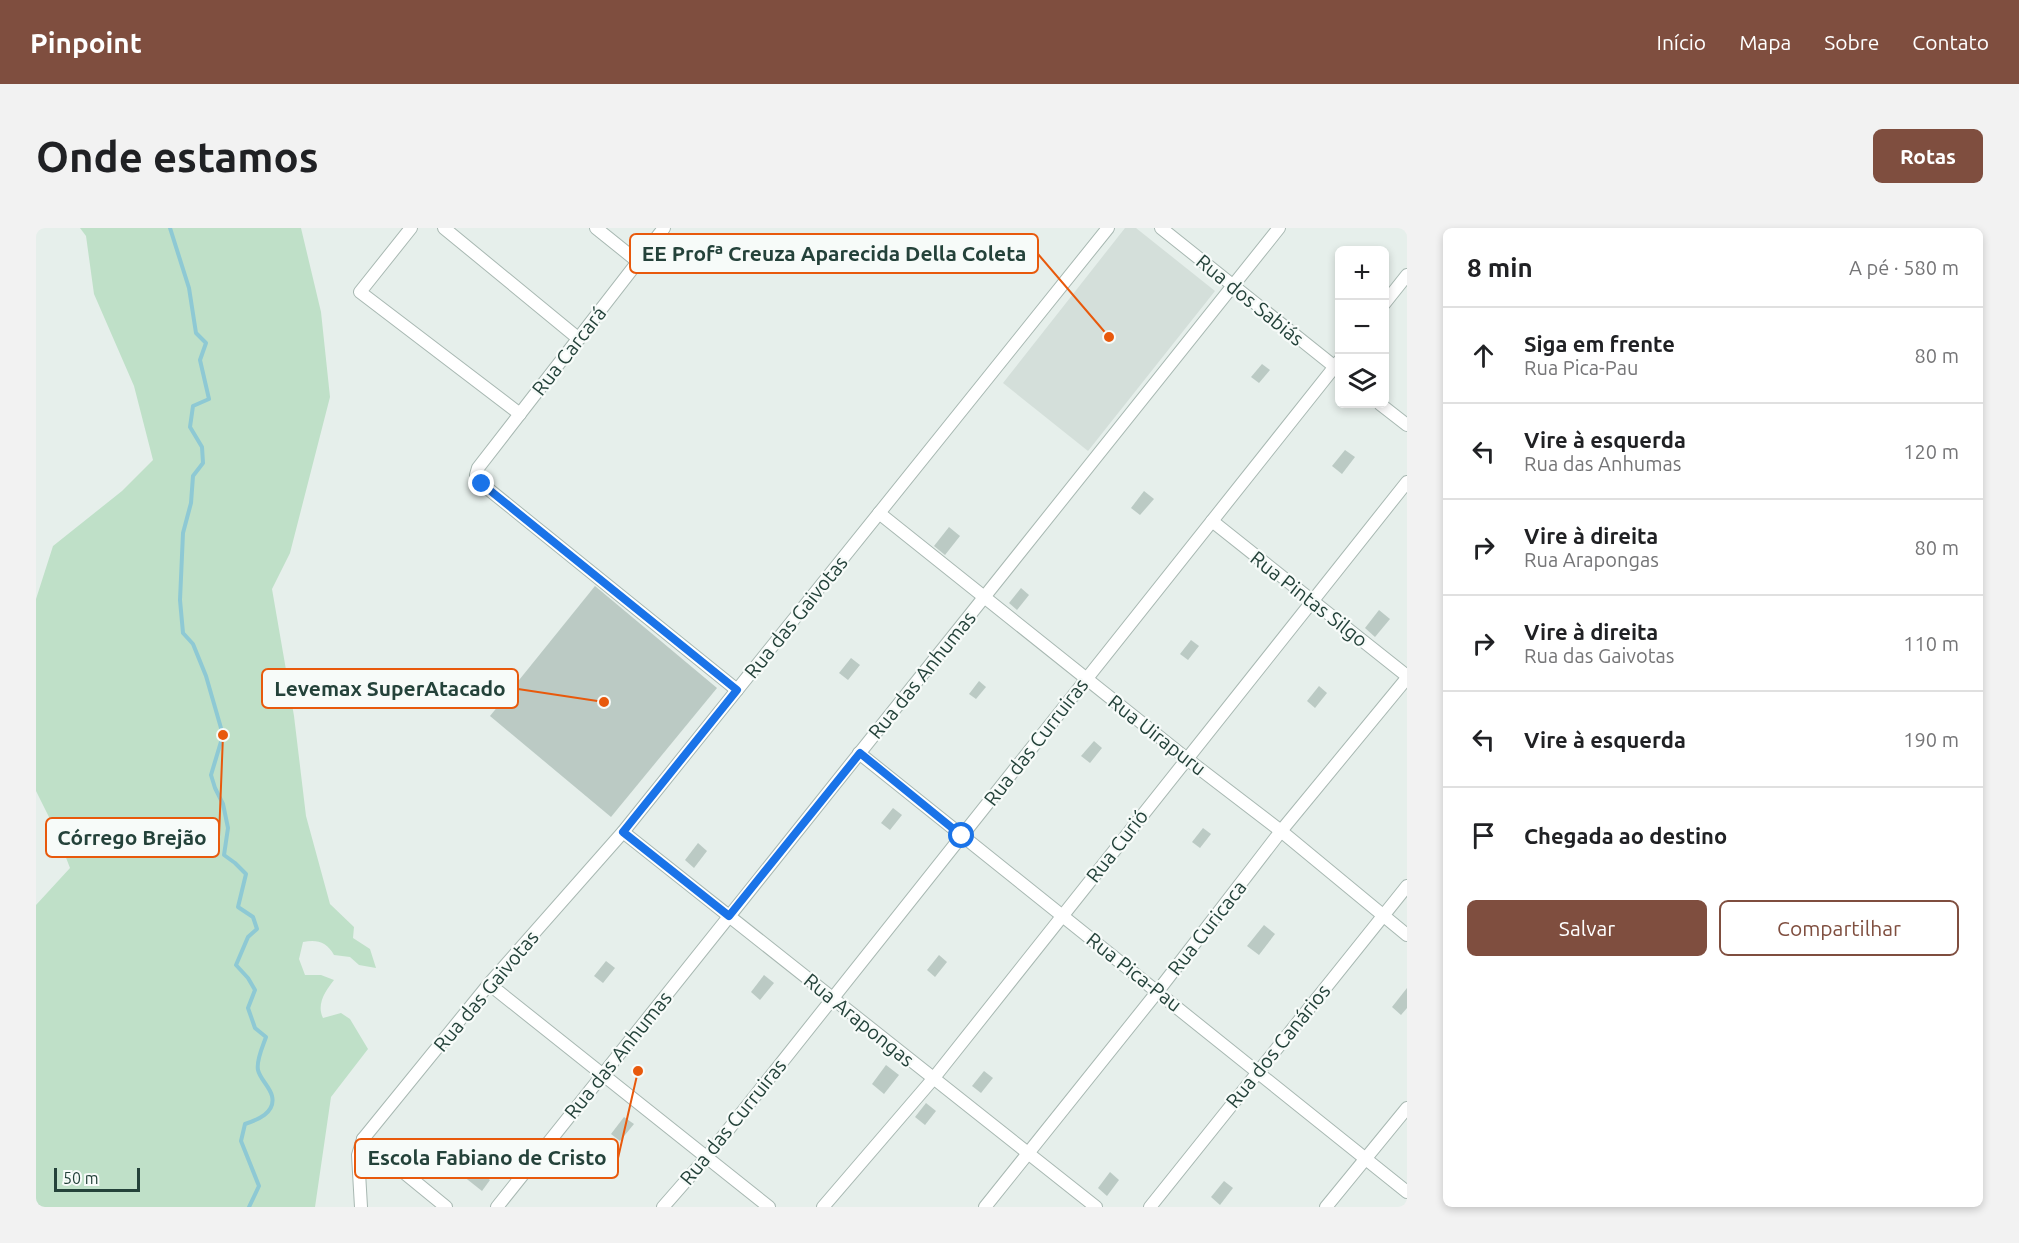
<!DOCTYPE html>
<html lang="pt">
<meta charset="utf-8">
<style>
:root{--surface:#fff;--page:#f2f2f2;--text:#202124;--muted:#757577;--line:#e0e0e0;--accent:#7f4e3f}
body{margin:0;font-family:Ubuntu,sans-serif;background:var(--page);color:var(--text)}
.controls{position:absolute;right:18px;top:18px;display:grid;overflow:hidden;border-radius:9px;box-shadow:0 3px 9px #0003}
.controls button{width:54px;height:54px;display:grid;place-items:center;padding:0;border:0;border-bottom:2px solid var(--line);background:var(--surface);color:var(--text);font:30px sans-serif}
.scale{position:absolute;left:18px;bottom:15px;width:86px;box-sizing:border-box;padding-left:6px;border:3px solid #24423a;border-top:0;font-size:16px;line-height:21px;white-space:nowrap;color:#24423a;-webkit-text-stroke:4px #f7fbf9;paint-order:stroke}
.stop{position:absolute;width:18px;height:18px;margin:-14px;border:4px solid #1a73e8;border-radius:50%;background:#fff}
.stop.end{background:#1a73e8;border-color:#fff;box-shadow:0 2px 6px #0008}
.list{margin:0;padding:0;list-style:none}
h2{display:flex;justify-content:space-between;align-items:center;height:78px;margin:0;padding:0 24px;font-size:26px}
h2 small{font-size:20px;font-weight:400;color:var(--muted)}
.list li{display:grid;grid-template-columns:39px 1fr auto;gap:18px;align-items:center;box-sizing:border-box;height:96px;padding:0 24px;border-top:2px solid var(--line)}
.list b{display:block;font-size:22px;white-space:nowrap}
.list p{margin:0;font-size:20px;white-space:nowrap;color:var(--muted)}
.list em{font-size:20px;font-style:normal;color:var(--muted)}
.actions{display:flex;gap:12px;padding:18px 24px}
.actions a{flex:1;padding:14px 0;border:2px solid var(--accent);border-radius:9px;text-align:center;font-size:21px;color:var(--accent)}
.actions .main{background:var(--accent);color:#fff}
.icon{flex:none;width:33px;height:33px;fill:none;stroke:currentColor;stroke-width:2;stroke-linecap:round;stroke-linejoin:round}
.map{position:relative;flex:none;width:1371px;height:979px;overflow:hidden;border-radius:9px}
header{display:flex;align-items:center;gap:36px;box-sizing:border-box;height:84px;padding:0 30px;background:var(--accent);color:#fff}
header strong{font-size:28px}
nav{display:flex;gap:33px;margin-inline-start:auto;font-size:21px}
.intro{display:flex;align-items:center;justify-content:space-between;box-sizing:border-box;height:144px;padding:0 36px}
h1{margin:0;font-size:42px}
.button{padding:15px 27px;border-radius:9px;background:var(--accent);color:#fff;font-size:21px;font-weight:700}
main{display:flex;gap:36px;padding:0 36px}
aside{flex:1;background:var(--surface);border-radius:9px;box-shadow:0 3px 9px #0003}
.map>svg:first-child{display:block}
</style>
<header>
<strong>Pinpoint</strong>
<nav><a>Início</a><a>Mapa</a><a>Sobre</a><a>Contato</a></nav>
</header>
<div class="intro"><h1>Onde estamos</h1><a class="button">Rotas</a></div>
<main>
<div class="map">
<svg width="1371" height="979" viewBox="0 0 1371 979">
<rect width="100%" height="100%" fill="#e6efeb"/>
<path fill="#d4dfda" d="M1089,0h11l79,63 -127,160 -85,-68z"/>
<path fill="#bfe0c8" d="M44,0h221l20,84 9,85 -40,156 -18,36 22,127 12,100 24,88 24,23 -1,11 17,11 6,19 -17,-3 -9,-8 -16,-2c-7,-13 -17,-16 -31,-13l-4,17 6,16h16l13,5c-8,10 -18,24 -11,38l18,-5 9,6 18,30 -37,48 -16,110h-279v-302l34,-37 -15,-39 -19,-38v-192l17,-53 69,-55 31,-31 -19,-74 -40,-92 -8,-58z"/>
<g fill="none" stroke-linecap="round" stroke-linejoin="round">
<path stroke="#8ec9d4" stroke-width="4" d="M134,0l19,60 7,45 10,10 -6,17 9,39 -16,7 -3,21 12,20 1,16 -10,13 -2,27 -8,30 -3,67 3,33 10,11 13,32 17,59 -12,40 4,13 8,16 5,24 -4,27 11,8 11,11 -8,33 15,10 4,12 -9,8 -12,28 12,13 7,12 -7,18 7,20 11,9c-3,9 -10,23 -8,33 2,9 12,17 14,26 4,17 -15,24 -27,28l-4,17 18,45 -10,21"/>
</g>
<g fill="#bbcac4">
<path d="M1226,136l8,6 -11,13 -8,-6z"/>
<path d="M1309,222l10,7 -13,17 -10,-8z"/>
<path d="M1108,263l10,8 -14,16 -9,-7z"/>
<path d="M913,299l11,9 -15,19 -11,-9z"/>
<path d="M559,358l122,102 -106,129 -121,-101z"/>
<path d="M985,360l8,7 -12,15 -8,-7z"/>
<path d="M1343,382l11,9 -15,18 -10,-9z"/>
<path d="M1155,412l8,6 -11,14 -8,-6z"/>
<path d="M815,430l9,7 -12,15 -9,-7z"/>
<path d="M943,453l7,6 -10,12 -7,-5z"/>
<path d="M1283,458l8,7 -12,15 -8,-7z"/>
<path d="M1058,513l8,7 -12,15 -9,-7z"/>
<path d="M857,580l9,7 -12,15 -9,-7z"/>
<path d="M1167,600l8,6 -11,14 -8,-6z"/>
<path d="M662,615l9,8 -13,17 -9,-8z"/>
<path d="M1228,697l11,9 -16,21 -12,-9z"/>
<path d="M903,727l8,7 -12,15 -8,-7z"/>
<path d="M570,733l9,7 -12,15 -9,-7z"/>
<path d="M728,747l10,8 -14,17 -9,-8z"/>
<path d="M1371,760v20l-6,7 -9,-8z"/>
<path d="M850,837l13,10 -15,19 -12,-10z"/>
<path d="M948,843l9,7 -12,15 -9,-7z"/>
<path d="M890,875l10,8 -11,14 -10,-8z"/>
<path d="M588,889l10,7 -14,17 -9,-7z"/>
<path d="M435,937l19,15 -8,11 -19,-15z"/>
<path d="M1074,944l9,8 -12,16 -9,-8z"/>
<path d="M1188,953l9,7 -13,17 -9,-8z"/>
</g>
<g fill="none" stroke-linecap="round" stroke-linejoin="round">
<defs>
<g id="minor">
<path d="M375,0l-51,64 160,122"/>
<path d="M408,0l135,111"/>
<path d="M560,0l41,33"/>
<path d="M628,0l-186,240 -2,7 6,9 255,206"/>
<path d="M1125,0l179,143"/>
<path d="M1348,76l23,-29"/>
<path d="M1344,176l27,21"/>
<path d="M843,285l308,246 94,72 126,104"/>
<path d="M1176,293l195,155"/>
<path d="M823,525l548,439"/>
<path d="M587,604l473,375"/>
<path d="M453,756l280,223"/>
<path d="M327,911l83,68"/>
<path d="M325,979l-3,-52 5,-16 126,-155 134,-152 485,-604"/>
<path d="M461,979l782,-979"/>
<path d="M627,979l42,-48 635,-799"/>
<path d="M787,979l110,-128 474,-597"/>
<path d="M949,979l173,-216 123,-160 126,-153"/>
<path d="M1114,979l257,-321"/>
<path d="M1290,979l81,-99"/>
</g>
</defs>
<use href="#minor" stroke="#a8b8b2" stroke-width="14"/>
<use href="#minor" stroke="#fff" stroke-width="12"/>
</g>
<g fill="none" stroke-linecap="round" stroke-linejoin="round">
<path stroke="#1a73e8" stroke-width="8" d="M446,256l255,206 -114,142 106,84 131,-163 102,83"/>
</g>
<g text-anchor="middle" stroke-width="4.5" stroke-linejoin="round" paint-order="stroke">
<g font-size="20" fill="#24423a" stroke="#f7fbf9">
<text transform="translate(1214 72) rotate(39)" y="7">Rua dos Sabiás</text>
<text transform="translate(533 123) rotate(-52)" y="7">Rua Carcará</text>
<text transform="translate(1273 371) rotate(38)" y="7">Rua Pintas Silgo</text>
<text transform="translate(760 389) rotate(-51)" y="7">Rua das Gaivotas</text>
<text transform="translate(886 447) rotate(-51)" y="7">Rua das Anhumas</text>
<text transform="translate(1121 507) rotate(38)" y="7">Rua Uirapuru</text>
<text transform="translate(1000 514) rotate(-52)" y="7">Rua das Curruiras</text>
<text transform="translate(1081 618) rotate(-52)" y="7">Rua Curió</text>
<text transform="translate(1171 700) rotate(-52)" y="7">Rua Curicaca</text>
<text transform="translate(1098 744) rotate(38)" y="7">Rua Pica-Pau</text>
<text transform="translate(450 763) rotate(-50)" y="7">Rua das Gaivotas</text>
<text transform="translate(823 792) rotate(39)" y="7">Rua Arapongas</text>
<text transform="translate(1242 818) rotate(-51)" y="7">Rua dos Canários</text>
<text transform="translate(582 827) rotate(-51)" y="7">Rua das Anhumas</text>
<text transform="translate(697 894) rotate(-51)" y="7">Rua das Curruiras</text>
</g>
</g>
<path fill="none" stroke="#e8590c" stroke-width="2" d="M1073 109L1002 26M568 474L482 461M187 507L183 609M602 843L582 930"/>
<g fill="#e8590c" stroke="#f7fbf9" stroke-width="2">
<circle cx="1073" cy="109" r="6"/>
<circle cx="568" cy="474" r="6"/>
<circle cx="187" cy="507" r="6"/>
<circle cx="602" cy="843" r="6"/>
</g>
<g fill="#f7fbf9" stroke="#e8590c" stroke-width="2">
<rect x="594" y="6" width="408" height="39" rx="6"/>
<rect x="226" y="441" width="256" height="39" rx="6"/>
<rect x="10" y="590" width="173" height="39" rx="6"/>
<rect x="319" y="911" width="263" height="39" rx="6"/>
</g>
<g font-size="21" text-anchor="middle" font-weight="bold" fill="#24423a">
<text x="798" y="33">EE Profª Creuza Aparecida Della Coleta</text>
<text x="354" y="468">Levemax SuperAtacado</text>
<text x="96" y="617">Córrego Brejão</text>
<text x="451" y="937">Escola Fabiano de Cristo</text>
</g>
</svg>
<div class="controls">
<button>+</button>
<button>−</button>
<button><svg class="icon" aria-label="layers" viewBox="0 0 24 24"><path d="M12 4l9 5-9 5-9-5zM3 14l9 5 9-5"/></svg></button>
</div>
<div class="scale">50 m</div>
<div class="stop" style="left:926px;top:608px"></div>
<div class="stop end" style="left:446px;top:256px"></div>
</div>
<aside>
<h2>8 min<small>A pé · 580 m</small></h2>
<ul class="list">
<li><svg class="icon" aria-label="ahead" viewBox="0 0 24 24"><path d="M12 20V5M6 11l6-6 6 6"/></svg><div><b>Siga em frente</b><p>Rua Pica-Pau</p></div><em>80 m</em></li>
<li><svg class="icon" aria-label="left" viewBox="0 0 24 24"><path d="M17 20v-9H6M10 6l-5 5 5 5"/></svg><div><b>Vire à esquerda</b><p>Rua das Anhumas</p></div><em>120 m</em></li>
<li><svg class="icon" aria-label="right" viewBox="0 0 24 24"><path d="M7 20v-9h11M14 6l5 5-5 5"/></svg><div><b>Vire à direita</b><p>Rua Arapongas</p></div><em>80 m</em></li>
<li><svg class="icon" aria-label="right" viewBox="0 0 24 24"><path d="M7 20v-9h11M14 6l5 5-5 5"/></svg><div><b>Vire à direita</b><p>Rua das Gaivotas</p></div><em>110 m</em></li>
<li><svg class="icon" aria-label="left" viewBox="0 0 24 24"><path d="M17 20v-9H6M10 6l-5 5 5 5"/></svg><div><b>Vire à esquerda</b></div><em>190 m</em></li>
<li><svg class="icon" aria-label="arrive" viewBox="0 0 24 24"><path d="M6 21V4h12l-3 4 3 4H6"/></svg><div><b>Chegada ao destino</b></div></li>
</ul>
<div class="actions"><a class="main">Salvar</a><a>Compartilhar</a></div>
</aside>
</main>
